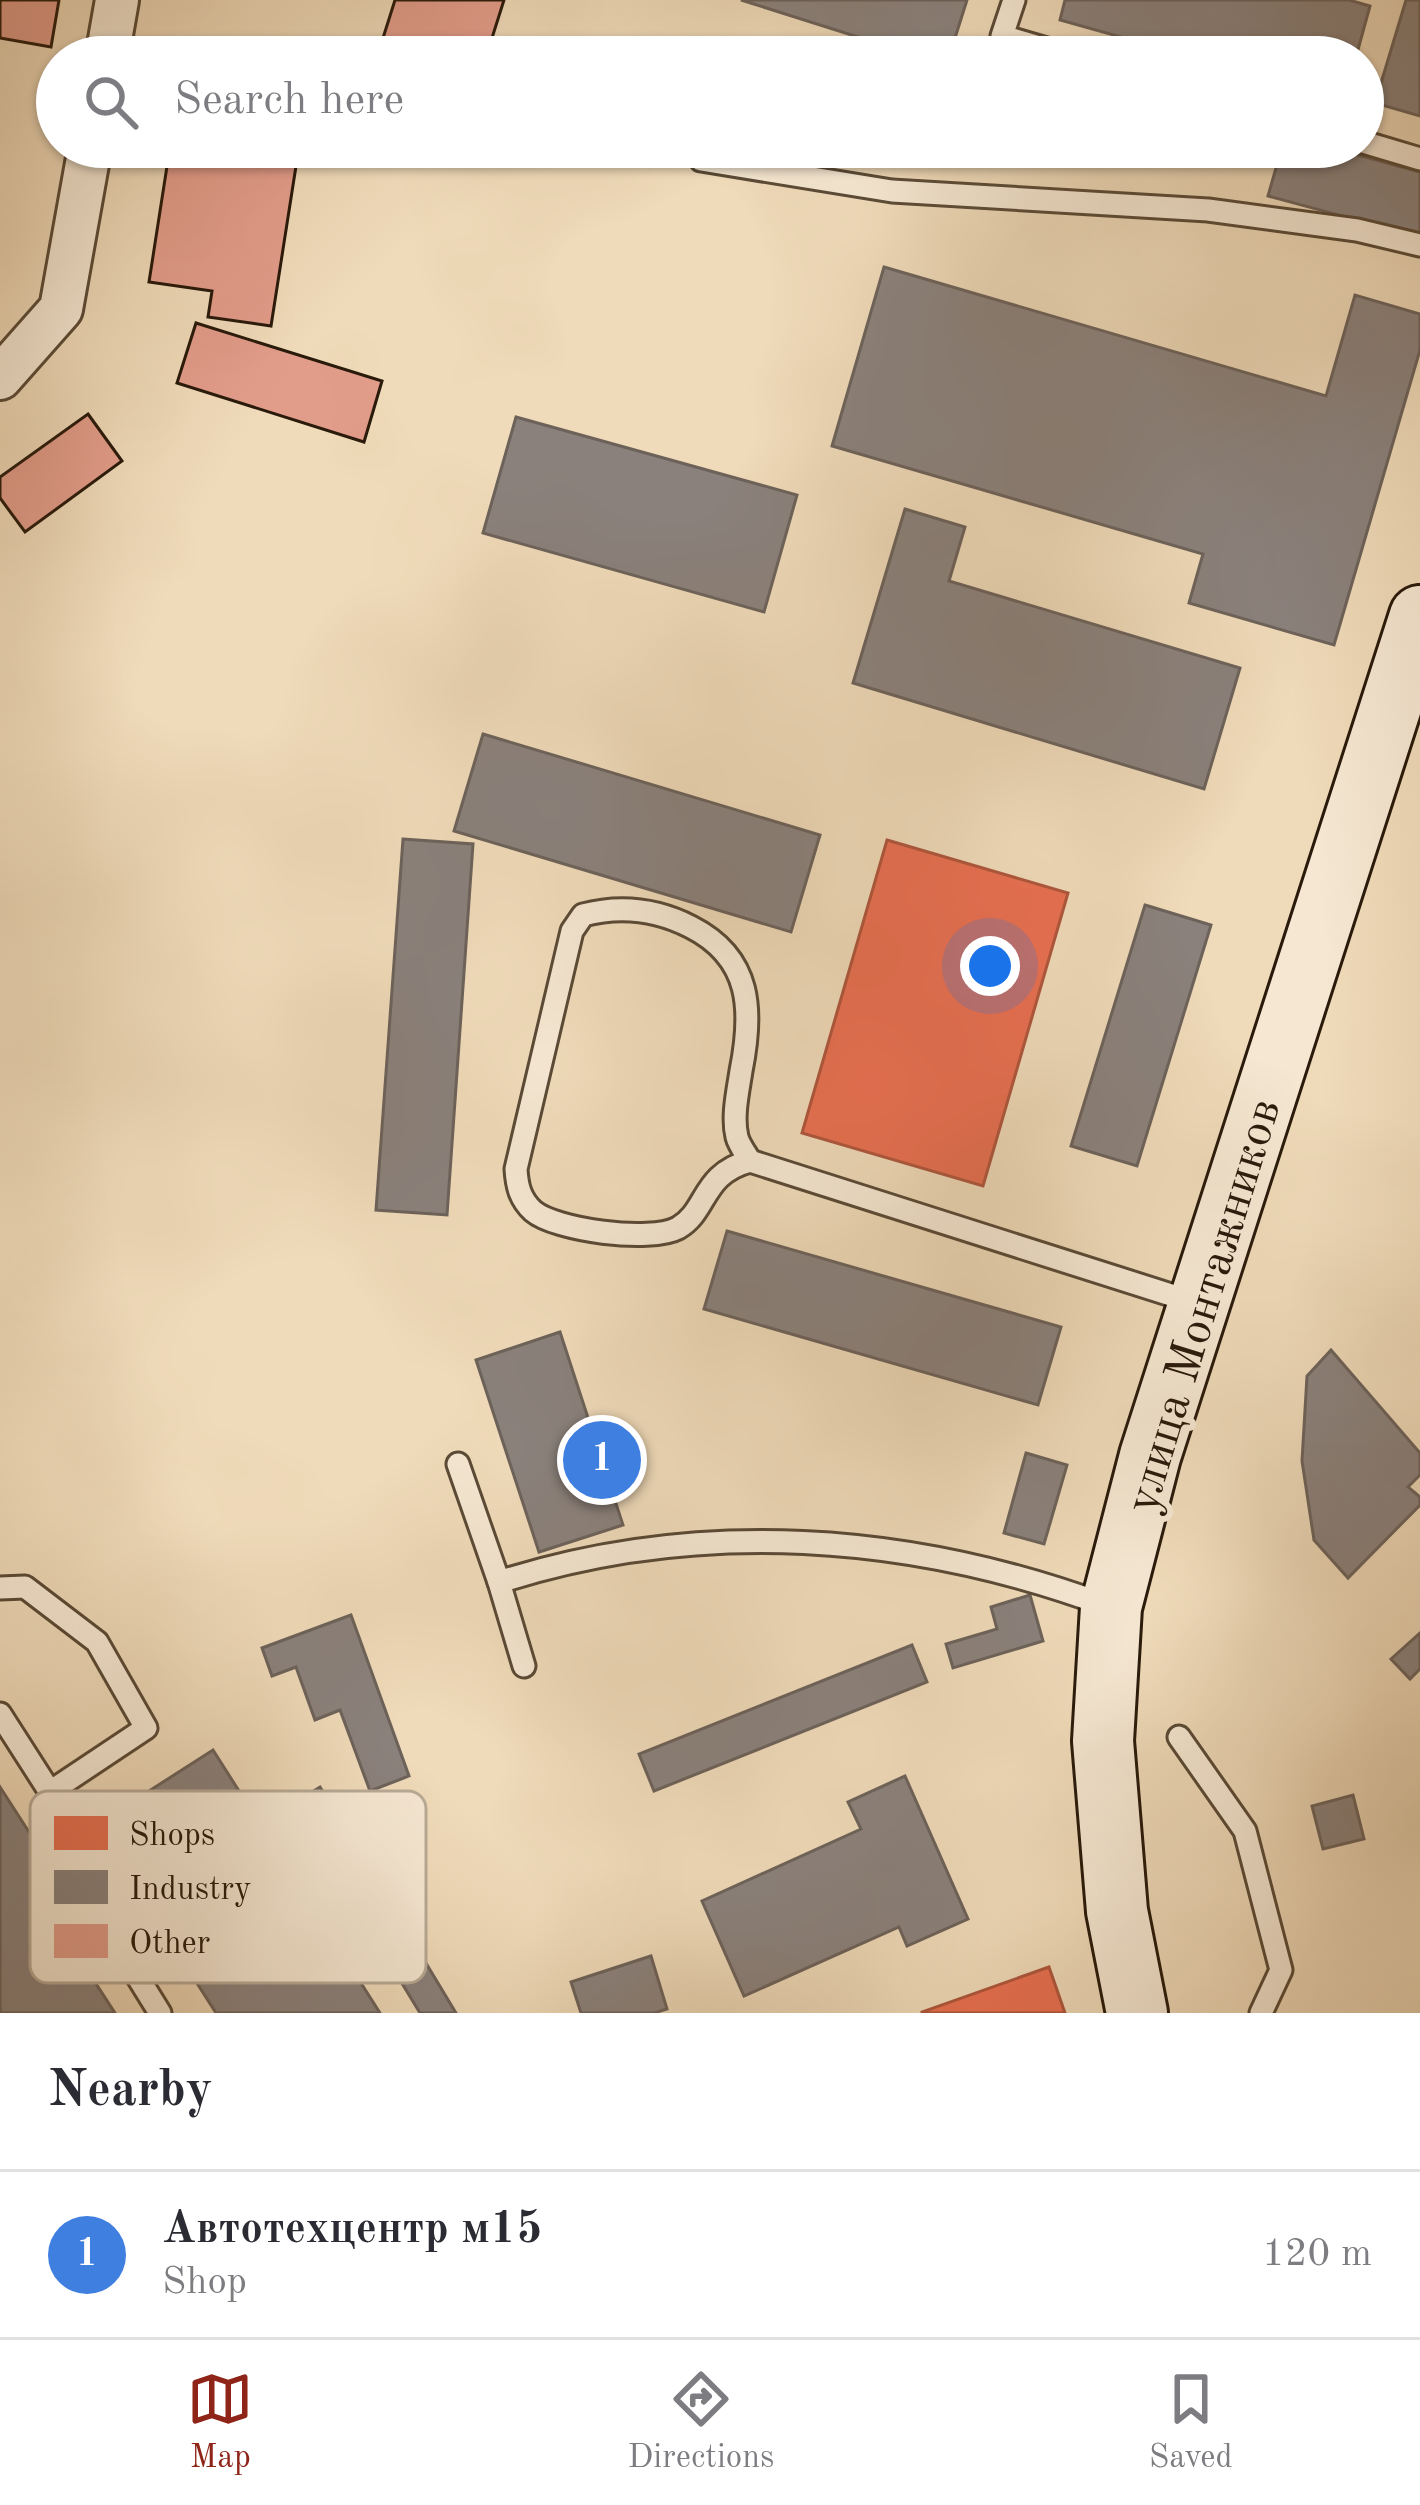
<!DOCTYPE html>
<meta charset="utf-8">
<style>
:root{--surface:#fff;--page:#f2f2f3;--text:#2b2b33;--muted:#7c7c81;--line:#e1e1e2;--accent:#8f2418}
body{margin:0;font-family:"Old Standard TT",serif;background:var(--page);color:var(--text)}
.you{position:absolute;left:990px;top:966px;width:42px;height:42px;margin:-30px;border:9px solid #fff;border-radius:50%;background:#1a73e8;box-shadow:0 0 0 18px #1a73e833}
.badge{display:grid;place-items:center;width:78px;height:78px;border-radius:50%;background:var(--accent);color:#fff;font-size:39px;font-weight:700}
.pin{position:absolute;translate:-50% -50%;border:6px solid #fff;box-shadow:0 3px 12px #0006}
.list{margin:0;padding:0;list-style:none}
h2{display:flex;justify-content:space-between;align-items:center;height:156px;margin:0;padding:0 48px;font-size:51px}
h2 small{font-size:39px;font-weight:400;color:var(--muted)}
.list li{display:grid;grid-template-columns:78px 1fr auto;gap:36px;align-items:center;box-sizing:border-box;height:168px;padding:0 48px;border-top:3px solid var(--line)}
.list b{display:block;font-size:45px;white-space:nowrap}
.list p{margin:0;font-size:39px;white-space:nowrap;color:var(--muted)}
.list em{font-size:39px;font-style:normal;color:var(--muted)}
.icon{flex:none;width:66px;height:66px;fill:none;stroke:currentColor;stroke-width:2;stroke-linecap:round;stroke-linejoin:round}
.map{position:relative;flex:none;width:1420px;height:2013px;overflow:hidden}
.search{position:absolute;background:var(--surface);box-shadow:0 3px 9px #0004;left:36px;right:36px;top:36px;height:132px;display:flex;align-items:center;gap:30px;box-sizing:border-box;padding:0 42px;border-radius:66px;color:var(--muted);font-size:45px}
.sheet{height:324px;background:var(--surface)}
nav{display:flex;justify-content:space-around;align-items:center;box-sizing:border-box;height:168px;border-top:3px solid var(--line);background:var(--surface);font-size:33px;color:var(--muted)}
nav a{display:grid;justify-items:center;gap:6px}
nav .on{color:var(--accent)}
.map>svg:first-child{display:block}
</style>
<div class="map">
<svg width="1420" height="2013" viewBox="0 0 1420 2013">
<rect width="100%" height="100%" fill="#efdab9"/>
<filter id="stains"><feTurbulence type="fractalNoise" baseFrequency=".00167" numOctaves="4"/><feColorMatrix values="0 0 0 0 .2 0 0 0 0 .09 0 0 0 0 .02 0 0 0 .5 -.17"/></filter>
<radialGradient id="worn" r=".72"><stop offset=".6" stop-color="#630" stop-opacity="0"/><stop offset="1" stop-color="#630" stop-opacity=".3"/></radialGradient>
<g fill="#e76f51" stroke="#ae563c" stroke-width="3">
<path d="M887,840l181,53 -85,293 -181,-53z"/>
<path d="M1049,1967l16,46h-143v-1z"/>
</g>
<g fill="#8a817c" stroke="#6d625a" stroke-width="3">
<path d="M741,0h226l-18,57h-28z"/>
<path d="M1065,0h284l21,6 -14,51h-164l-132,-37z"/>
<path d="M1406,0h14v116l-45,-13z"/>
<path d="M1282,147h46l92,25v65l-152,-41z"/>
<path d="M884,267l442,129 29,-101 65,19v36l-86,295 -145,-42 14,-49 -371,-108z"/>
<path d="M516,417l281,78 -33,117 -281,-79z"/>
<path d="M905,509l60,18 -16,54 291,87 -36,121 -351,-106z"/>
<path d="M483,734l337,101 -29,97 -337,-101z"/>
<path d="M403,839l70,5 -26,371 -71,-5z"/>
<path d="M1145,905l66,20 -74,241 -66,-20z"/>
<path d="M727,1231l334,96 -23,78 -334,-96z"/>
<path d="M560,1332l63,193 -84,27 -63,-192z"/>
<path d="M1331,1350l89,103v22l-12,12 12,10v8l-72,73 -34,-38 -12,-79 5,-85z"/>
<path d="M1026,1453l41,12 -23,79 -40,-11z"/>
<path d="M1030,1595l13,46 -90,27 -7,-24 51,-15 -6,-22z"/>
<path d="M351,1615l58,161 -39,15 -30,-81 -25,10 -19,-53 -24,9 -10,-28z"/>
<path d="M1420,1633v36l-10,10 -19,-20z"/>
<path d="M912,1645l15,37 -273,109 -15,-37z"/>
<path d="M213,1750l167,263h-164l-120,-188z"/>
<path d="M905,1776l63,143 -61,27 -8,-19 -155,69 -42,-95 159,-72 -13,-27z"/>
<path d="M0,1787l69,107 -22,14 68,105h-115z"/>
<path d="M320,1787l136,226h-36l-82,-135 -22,14 -46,-74z"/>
<path d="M1353,1795l11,44 -41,10 -11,-43z"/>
<path d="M651,1956l16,53 -13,4h-73l-10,-31z"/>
</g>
<g fill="#e29c8a" stroke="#291a0b" stroke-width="3">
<path d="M0,0h59l-8,47 -51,-9z"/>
<path d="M395,0h109l-18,57h-109z"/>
<path d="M170,147h129l-28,179 -63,-9 4,-26 -63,-9z"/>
<path d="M196,323l186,58 -18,61 -187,-59z"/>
<path d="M88,414l34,47 -97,71 -25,-34v-21z"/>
</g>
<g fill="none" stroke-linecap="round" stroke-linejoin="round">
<defs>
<g id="service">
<path d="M1014,0l-12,36 72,21"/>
<path d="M1363,142l57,17"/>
<path d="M701,160l191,31 316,19 149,20 63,15"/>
<path d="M750,1161c-4,-7 -11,-16 -13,-24 -5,-20 1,-46 4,-66 12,-60 11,-113 -50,-144 -35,-18 -70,-22 -108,-12l-11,16 -56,238c1,17 4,30 17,42 22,19 117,32 145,17 30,-17 23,-54 72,-67l443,141"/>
<path d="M458,1464l41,118c200,-64 410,-49 606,23"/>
<path d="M499,1582l25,84"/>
<path d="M0,1588l25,-1 72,55 49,86 -96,64"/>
<path d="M0,1714l50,78 71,158 39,63"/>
<path d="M1179,1737l66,94 36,139 -20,43"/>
</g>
<g id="minor">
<path d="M107,57l10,-57"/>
<path d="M0,378l61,-69 29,-162"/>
</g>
<path id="secondary" d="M1137,2013l-20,-102 -14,-170 8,-134 39,-151 270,-840"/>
</defs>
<use href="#service" stroke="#5a4a36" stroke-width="27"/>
<use href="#minor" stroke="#5a4a36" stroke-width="48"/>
<use href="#secondary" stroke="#291a0b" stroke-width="66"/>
<use href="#service" stroke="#f5e7d2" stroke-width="21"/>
<use href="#minor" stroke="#f5e7d2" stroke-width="42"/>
<use href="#secondary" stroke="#f5e7d2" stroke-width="60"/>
</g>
<g text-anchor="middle" stroke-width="12" stroke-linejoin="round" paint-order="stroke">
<g font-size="48" fill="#291a0b" stroke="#f5e7d2">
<text transform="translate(1201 1305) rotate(-73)" y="17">улица Монтажников</text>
</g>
</g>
<rect x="30" y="1791" width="396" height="192" rx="18" fill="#f5e7d2" stroke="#b8aa96" stroke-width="3"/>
<rect x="54" y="1816" width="54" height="34" fill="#e76f51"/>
<rect x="54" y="1870" width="54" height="34" fill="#8a817c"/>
<rect x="54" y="1924" width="54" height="34" fill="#e29c8a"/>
<g font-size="33" fill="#291a0b">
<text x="129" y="1845">Shops</text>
<text x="129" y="1899">Industry</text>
<text x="129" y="1953">Other</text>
</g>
<rect width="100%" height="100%" filter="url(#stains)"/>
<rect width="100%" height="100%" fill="url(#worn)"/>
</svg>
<div class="you"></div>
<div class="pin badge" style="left:602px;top:1460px;background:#3f7fe0">1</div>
<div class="search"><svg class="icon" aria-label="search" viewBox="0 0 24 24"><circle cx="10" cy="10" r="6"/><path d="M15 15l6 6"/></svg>Search here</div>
</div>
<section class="sheet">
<h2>Nearby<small></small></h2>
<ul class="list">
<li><span class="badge" style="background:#3f7fe0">1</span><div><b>Автотехцентр м15</b><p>Shop</p></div><em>120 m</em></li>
</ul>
</section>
<nav>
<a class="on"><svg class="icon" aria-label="map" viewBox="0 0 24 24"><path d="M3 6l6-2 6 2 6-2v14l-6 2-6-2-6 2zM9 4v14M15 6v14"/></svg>Map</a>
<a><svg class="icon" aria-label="directions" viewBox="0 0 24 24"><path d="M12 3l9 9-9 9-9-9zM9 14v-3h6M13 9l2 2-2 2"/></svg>Directions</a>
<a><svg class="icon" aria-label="saved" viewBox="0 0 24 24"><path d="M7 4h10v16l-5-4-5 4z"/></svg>Saved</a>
</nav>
